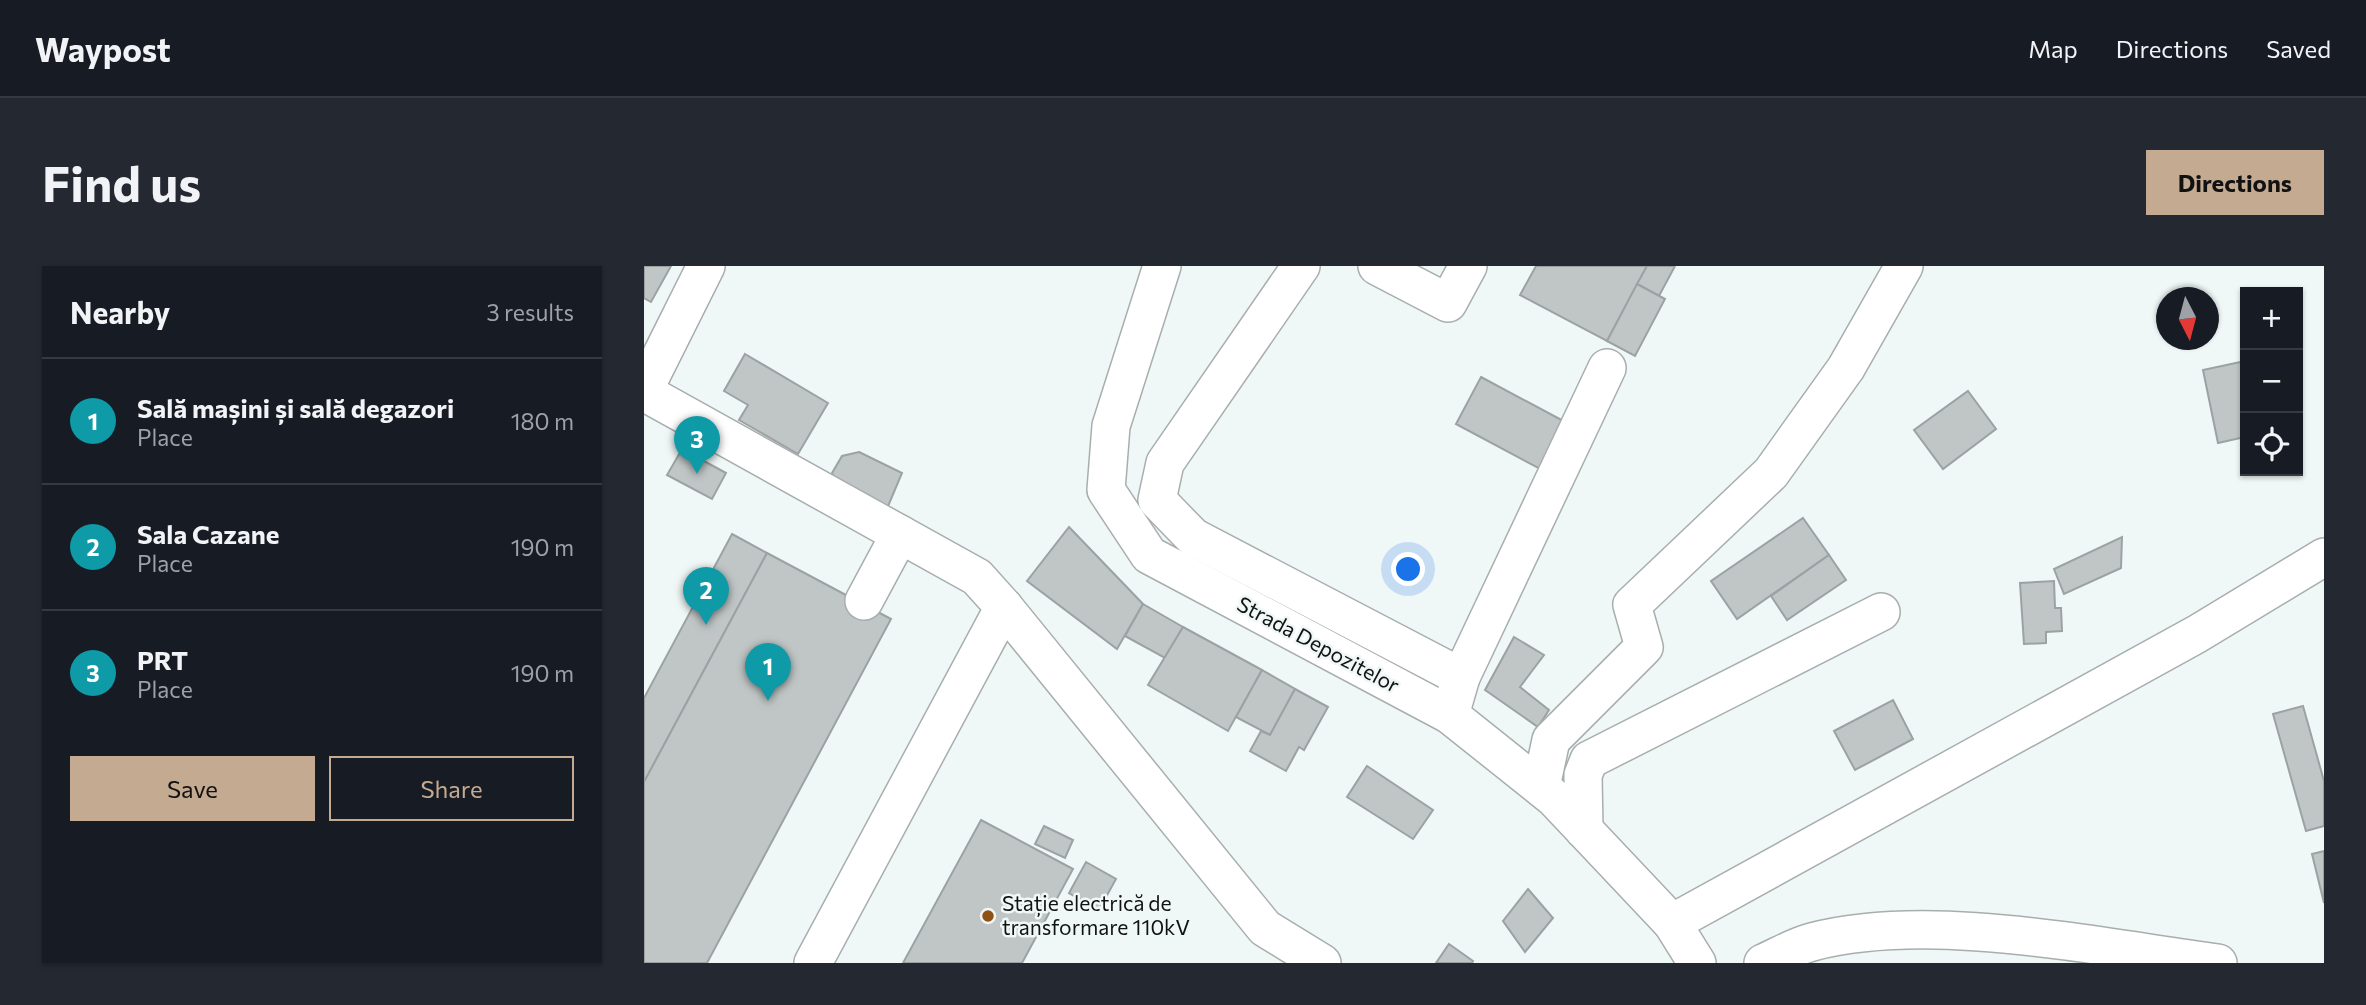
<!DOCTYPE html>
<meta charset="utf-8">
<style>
:root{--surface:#171b24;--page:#242831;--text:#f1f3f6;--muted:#9ea1a6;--line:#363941;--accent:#c5aa92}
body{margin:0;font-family:Commissioner,sans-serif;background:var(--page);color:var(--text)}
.controls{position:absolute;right:21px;top:21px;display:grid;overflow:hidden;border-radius:0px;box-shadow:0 2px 5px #0004}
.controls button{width:63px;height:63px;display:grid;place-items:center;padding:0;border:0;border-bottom:2px solid var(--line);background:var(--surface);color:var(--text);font:35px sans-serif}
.compass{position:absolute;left:1512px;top:21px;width:63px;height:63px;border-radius:50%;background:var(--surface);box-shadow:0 2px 5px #0004;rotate:174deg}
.you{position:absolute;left:765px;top:304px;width:24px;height:24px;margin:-18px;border:5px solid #fff;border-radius:50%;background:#1a73e8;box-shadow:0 0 0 10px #1a73e833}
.badge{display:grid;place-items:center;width:46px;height:46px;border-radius:50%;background:var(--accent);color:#fff;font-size:23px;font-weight:700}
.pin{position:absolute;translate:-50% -58px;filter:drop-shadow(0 2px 4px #0008)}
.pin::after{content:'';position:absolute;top:37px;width:24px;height:21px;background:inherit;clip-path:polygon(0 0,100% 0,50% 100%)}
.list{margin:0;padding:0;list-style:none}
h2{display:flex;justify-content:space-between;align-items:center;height:91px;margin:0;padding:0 28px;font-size:30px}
h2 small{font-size:23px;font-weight:400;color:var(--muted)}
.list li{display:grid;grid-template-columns:46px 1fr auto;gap:21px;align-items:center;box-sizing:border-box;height:126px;padding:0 28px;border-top:2px solid var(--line)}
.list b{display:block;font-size:26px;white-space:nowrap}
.list p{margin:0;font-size:23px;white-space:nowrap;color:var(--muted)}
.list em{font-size:23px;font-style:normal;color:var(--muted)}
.actions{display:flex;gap:14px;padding:21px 28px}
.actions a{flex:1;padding:16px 0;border:2px solid var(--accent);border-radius:0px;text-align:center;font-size:24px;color:var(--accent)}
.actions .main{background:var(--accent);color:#111}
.icon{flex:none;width:38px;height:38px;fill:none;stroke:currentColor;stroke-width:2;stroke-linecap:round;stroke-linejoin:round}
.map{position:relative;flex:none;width:1680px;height:697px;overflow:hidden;border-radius:0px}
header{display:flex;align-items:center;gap:42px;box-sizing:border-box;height:98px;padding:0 35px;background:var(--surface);border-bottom:2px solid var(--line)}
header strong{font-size:33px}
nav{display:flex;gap:38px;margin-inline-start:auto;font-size:24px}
.intro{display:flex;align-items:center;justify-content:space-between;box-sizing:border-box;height:168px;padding:0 42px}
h1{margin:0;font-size:49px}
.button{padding:18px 32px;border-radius:0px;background:var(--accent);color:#111;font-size:24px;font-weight:700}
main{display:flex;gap:42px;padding:0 42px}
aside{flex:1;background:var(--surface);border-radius:0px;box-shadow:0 2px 5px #0004}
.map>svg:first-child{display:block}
</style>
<header>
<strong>Waypost</strong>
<nav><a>Map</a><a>Directions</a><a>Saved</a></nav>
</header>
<div class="intro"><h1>Find us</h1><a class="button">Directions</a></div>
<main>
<aside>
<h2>Nearby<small>3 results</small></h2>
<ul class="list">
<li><span class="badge" style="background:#0f9aa8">1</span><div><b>Sală mașini și sală degazori</b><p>Place</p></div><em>180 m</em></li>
<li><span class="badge" style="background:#0f9aa8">2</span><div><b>Sala Cazane</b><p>Place</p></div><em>190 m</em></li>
<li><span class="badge" style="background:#0f9aa8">3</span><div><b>PRT</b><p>Place</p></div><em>190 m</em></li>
</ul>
<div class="actions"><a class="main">Save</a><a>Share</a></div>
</aside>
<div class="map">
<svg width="1680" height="697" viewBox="0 0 1680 697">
<rect width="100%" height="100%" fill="#f0f7f7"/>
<g fill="#c0c6c6" stroke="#9ca2a3" stroke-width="2">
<path d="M0,0h27l-20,36 -7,-4z"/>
<path d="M892,0h111l-40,75 -87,-46z"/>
<path d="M1003,0h28l-16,30 -22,-12z"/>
<path d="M993,18l28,15 -30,57 -28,-15z"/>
<path d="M101,88l83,49 -30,51 -59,-34 9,-15 -24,-14z"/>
<path d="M1601,95v76l-27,6 -15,-73z"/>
<path d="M837,111l88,47 -25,47 -88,-47z"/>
<path d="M1324,125l28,38 -53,40 -29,-39z"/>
<path d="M38,183l44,24 -14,26 -45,-24z"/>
<path d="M215,186l43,21 -16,38 -47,-23 -7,-15 10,-17z"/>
<path d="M1159,252l26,37 -92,64 -26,-38z"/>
<path d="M425,261l74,77 -26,45 -90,-68z"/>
<path d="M88,268l35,19 -123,229v-84z"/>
<path d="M1478,271l-1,31 -57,26 -10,-25z"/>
<path d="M123,287l124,66 -184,344h-63v-181z"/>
<path d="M1185,289l17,25 -59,40 -16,-24z"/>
<path d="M1410,315l1,27h6l1,23 -16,1v11l-22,1 -4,-61z"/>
<path d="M499,338l40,23 -18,31 -40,-22z"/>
<path d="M539,361l79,43 -34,61 -80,-46z"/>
<path d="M870,371l30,18 -24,32 29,23 -11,17 -53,-37z"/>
<path d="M618,404l33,19 -25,46 -34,-18z"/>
<path d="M651,423l33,18 -24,43 -5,-3 -13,24 -36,-20 11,-20 9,4z"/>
<path d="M1249,434l20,39 -58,31 -21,-39z"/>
<path d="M1659,440l21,75v45l-18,5 -33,-117z"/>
<path d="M723,500l66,44 -20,29 -66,-42z"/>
<path d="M337,554l92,49 -51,94h-119z"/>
<path d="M400,560l29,14 -8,18 -30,-14z"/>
<path d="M1680,585v52l-12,-49z"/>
<path d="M442,596l30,17 -17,31 -30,-17z"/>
<path d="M884,623l25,29 -28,34 -22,-31z"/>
<path d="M805,678l24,17 -1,2h-36z"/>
</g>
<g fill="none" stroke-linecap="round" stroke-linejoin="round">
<defs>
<g id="minor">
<path d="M518,0l-51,160 -5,64 43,65 301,160 104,83 118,125 25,40"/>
<path d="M657,0l-136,197 -8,37 36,37 268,140 -11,38"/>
<path d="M733,0l71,37 20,-37"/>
<path d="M0,124l62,-124"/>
<path d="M0,126l333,185 27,30 -191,356"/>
<path d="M220,335l36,-67"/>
<path d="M360,341l261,321 57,35"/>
<path d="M817,411l146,-309"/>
<path d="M897,521l10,-47 93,-93 -12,-42 139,-132 75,-105 58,-102"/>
<path d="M940,564l-1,-55 6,-15 292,-148"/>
<path d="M1028,657l525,-289 127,-77"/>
<path d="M1119,697c16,-7 33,-17 49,-21 118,-31 285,5 406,21"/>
</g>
</defs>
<use href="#minor" stroke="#a8aeae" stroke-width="40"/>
<use href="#minor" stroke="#fff" stroke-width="37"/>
</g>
<circle fill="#905117" stroke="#f0f7f7" stroke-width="2.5" cx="344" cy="650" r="7"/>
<g text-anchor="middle" stroke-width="5" stroke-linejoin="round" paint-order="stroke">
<g font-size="21" fill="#111313" stroke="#f0f7f7">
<text transform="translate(674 379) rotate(28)" y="7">Strada Depozitelor</text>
</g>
<g font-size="21" fill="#111313" stroke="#f0f7f7" text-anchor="start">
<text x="358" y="645">Stație electrică de<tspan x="358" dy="24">transformare 110kV</tspan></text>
</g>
</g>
</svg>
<div class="controls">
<button>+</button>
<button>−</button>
<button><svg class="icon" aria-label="locate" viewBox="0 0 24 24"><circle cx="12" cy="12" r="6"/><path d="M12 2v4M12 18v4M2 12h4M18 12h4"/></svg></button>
</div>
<svg class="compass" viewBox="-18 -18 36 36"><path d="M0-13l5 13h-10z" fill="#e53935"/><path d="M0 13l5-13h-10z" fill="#9ea1a6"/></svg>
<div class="you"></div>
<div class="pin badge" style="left:124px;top:435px;background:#0f9aa8">1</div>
<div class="pin badge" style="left:62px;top:359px;background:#0f9aa8">2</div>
<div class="pin badge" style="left:53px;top:208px;background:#0f9aa8">3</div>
</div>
</main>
